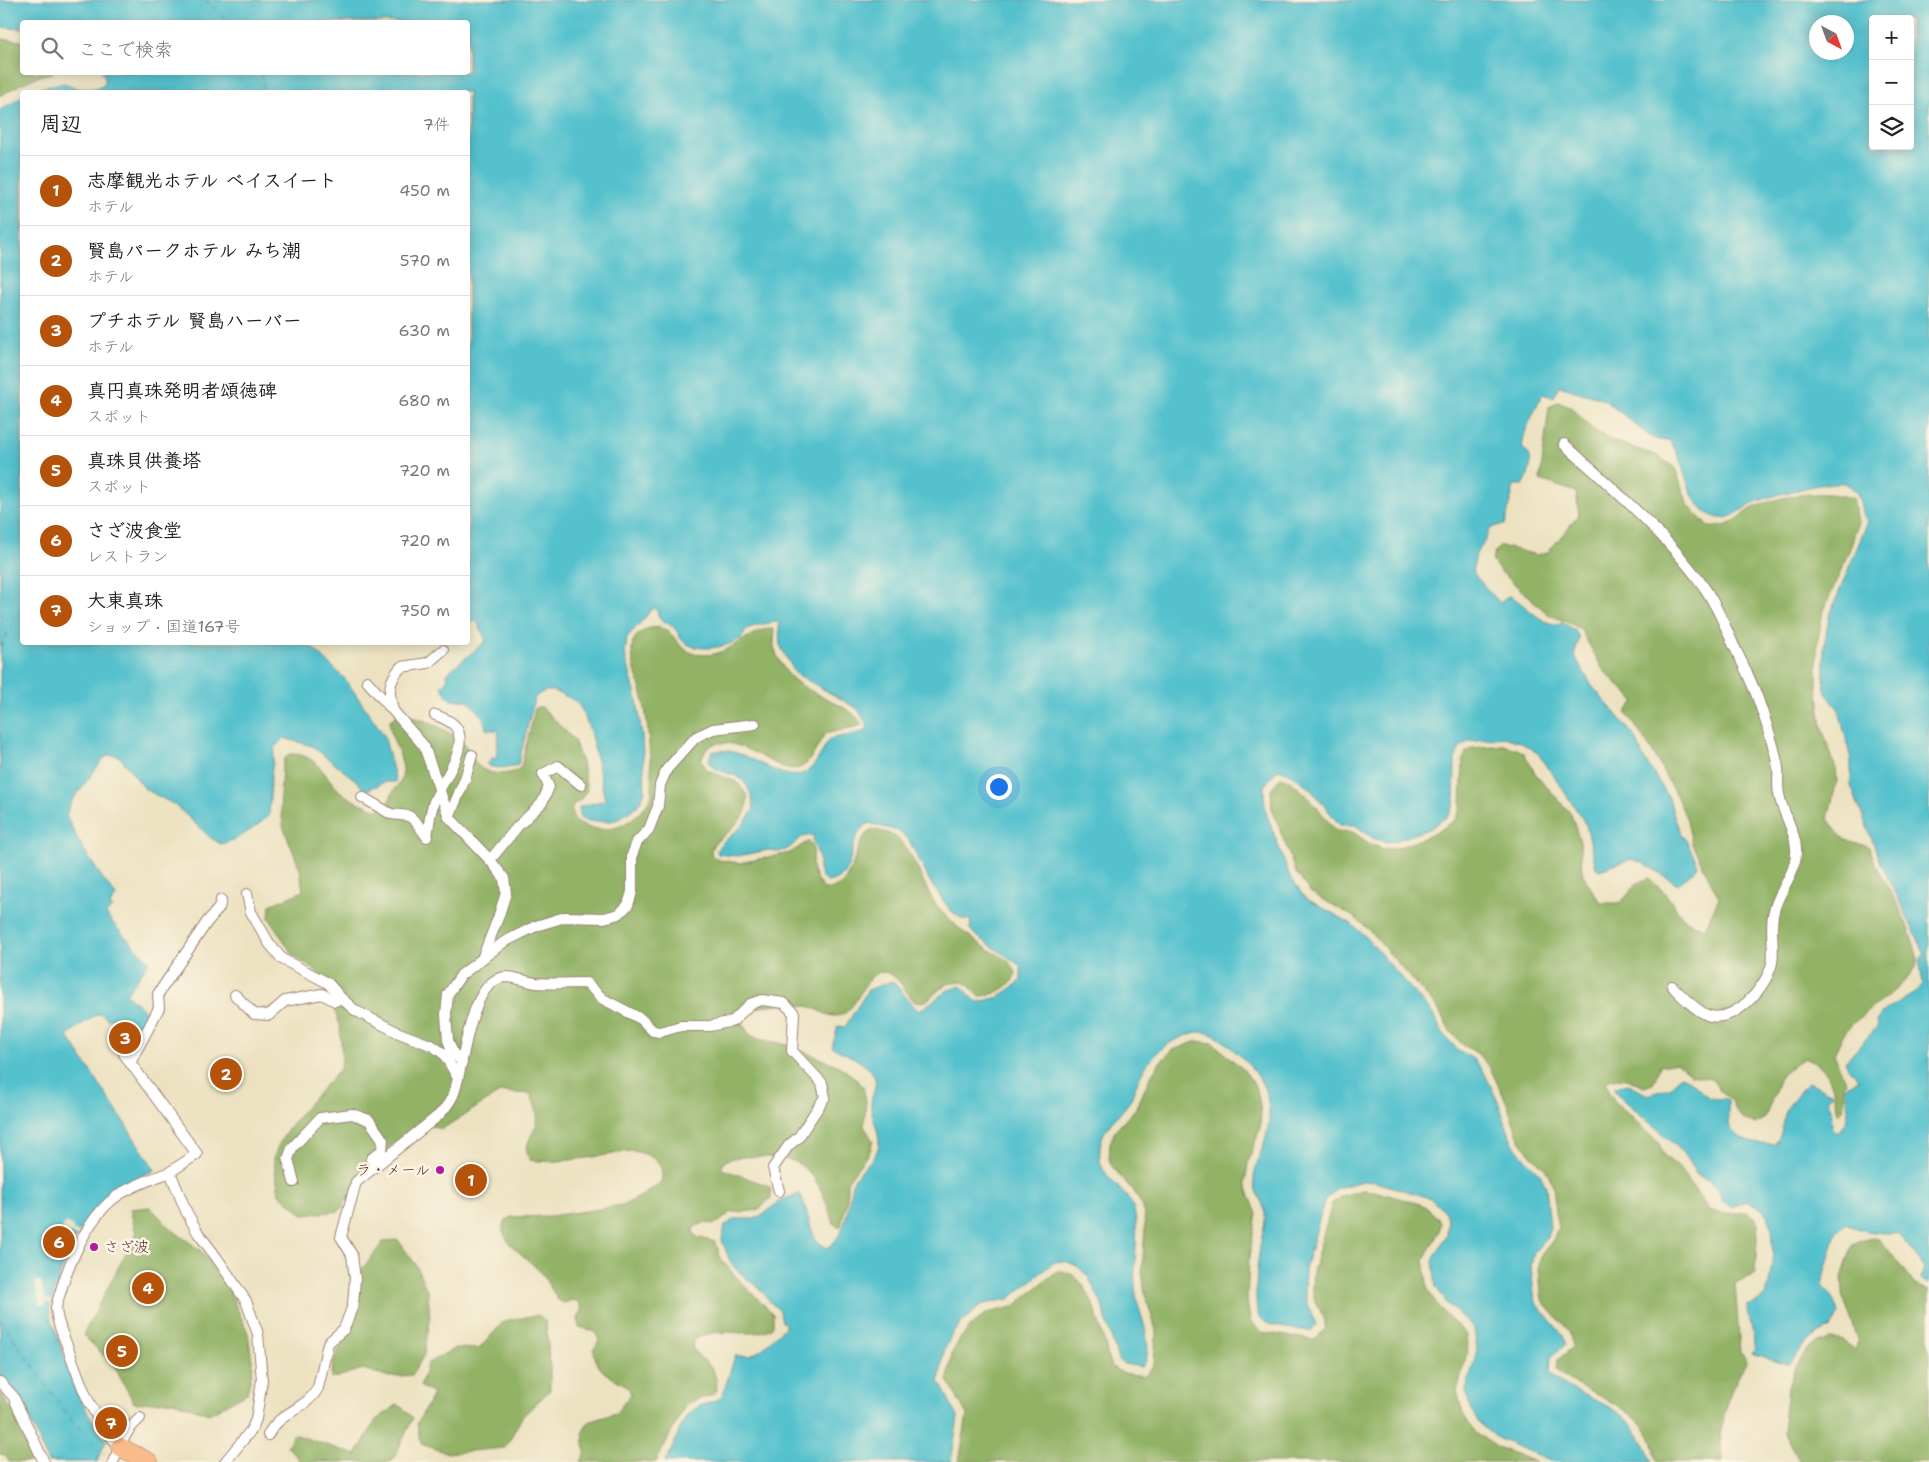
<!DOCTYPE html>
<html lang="ja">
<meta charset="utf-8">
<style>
:root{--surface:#fff;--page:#f2f2f2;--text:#222;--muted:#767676;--line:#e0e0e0;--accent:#b45309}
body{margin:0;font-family:"Shantell Sans","Klee One",sans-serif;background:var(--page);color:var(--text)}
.controls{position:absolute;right:15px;top:15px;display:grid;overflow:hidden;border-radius:5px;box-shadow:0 2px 12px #0003}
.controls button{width:45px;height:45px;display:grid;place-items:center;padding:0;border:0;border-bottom:1px solid var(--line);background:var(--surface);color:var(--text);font:25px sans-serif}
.compass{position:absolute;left:1809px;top:15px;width:45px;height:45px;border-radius:50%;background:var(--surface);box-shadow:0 2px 12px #0003;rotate:139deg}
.you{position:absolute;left:998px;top:786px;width:18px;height:18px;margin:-12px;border:4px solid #fff;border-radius:50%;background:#1a73e8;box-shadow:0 0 0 8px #1a73e833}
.badge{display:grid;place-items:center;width:32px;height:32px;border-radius:50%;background:var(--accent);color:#fff;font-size:16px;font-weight:700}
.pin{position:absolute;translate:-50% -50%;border:2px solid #fff;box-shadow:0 1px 5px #0006}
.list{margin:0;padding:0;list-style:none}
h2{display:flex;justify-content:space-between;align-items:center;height:65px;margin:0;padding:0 20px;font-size:21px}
h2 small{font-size:16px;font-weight:400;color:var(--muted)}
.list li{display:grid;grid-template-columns:32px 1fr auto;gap:15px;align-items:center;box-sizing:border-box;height:70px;padding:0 20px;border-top:1px solid var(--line)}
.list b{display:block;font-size:19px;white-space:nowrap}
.list p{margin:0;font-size:16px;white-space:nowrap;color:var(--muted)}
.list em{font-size:16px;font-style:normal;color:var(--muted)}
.icon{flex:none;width:28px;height:28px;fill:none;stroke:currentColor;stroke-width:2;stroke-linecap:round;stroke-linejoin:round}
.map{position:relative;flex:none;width:1929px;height:1462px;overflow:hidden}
.search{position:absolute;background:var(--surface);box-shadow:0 2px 12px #0003;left:20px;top:20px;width:450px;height:55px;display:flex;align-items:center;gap:12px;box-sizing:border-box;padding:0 18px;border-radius:5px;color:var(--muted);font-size:19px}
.panel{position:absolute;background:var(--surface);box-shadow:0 2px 12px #0003;left:20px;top:90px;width:450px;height:555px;border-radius:5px}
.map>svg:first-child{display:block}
</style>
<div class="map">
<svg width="1929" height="1462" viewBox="0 0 1929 1462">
<rect width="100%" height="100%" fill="#fcf5e5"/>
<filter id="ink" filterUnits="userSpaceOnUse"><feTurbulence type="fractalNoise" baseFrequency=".02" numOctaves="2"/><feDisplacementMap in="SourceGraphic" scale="10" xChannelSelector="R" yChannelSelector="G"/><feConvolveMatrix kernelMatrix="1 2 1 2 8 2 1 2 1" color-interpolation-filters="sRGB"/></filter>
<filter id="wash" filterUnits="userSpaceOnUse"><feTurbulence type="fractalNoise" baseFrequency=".0096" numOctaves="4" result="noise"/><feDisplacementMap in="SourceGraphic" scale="20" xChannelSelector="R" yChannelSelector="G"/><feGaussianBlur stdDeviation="1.12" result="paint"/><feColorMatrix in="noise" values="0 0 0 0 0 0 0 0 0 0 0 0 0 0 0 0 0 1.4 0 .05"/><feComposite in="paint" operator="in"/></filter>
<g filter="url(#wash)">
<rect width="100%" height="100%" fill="#ece2c1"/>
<g fill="#92b266" stroke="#6e6848">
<path d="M0,39l22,2v31l31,1c-18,2 -37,14 -53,23z"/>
<path d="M1558,402l14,6 20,21 18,11 48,16 17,12 13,37 20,22c27,2 28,-12 49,-21 30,-12 65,-16 96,-8l5,24 -7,24 -29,69 -5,31v38l5,44 14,41 1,11 -9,39c7,9 13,22 26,24 6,2 10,0 15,4 11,31 32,57 42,89 3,8 8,22 5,30 -9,21 -55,46 -70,65 -5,6 -8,16 -12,23l12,29 -3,2c1,11 5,22 -5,29 -4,-23 -7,-49 -33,-56l-9,5 -15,12 -16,43 -10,6c-13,-5 -20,-10 -23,-24l-11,-8 -9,-13 -21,-4 -14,-12 -17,3 -7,18 -9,3c-14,-7 -23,-13 -38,-5l3,11 8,11 17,14 24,24 7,14 15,13 29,41 15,4 23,-2 9,7 2,5 -3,50 -20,9 5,69 7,8 -16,31 -11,39 2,32h-65c-2,-8 -3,-19 -7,-26 -21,-36 -65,-39 -93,-66l1,-10 15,-13 -4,-16 -26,-29 -2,-8 -2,-28 2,-11 12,-15 5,-11 -5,-44 -7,-15 -16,-16 -11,-16 -13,-37 -16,-33 -12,-14 -16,-10 -13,-14 -11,-21 -69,-79 -15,-13 -44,-25 -14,-19 -24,-65 -1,-19 10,-12c19,5 42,39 55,54l17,1 17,12 14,5 13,-1 37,-14 21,-14 6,-13 2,-46 3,-9 6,-4 31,-3 14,4 7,4 11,20 36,41 9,28 2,29 5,11 14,21h20l16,-20 12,-5 17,16 19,27 20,7 14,-30 -27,-54 -5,-24 -11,-25 -25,-46 -25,-37 9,-11 -32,-31 -23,-42 -32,-14 -50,-45 -6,-9 3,-9 6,-5 36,9 11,-3 31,-37 -3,-23 -36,-12 9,-73z"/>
<path d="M649,628c4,0 8,-1 12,0 17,4 14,26 44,27 26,0 45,-27 68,-26 3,6 0,12 1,19 3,9 10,23 18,30 17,17 60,26 70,47l-37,9c-6,9 -11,21 -18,29 -23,24 -69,-38 -100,-15l-6,11 6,11 30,12 11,14 -3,18 -14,16 -17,13 -3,7 1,6 7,4 20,3 51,-10 19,-12c8,11 2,15 3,26 1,8 7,16 12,22 33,3 26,-46 48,-60 7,2 15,3 22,7 22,15 28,54 47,75 11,12 27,25 41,34 11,8 32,15 34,29 -5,14 -23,22 -37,22l-13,-13 -8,-2 -13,4 -19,16 -11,1c-10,-9 -18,-31 -33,-30 -20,1 -23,41 -45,44 -10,1 -20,-8 -30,-10 -17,-3 -60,-5 -65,17l7,11 9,5 27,5 52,21 17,12 9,9 3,16 -2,24 9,15 -3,10 -23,31v18l-6,26 -3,1 -4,-3c-7,-19 -14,-45 -31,-57 -4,-4 -12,-7 -18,-8 -11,-2 -53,-5 -61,3 -2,3 -2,4 -2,7l47,17 2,5v7l-12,11 -7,2 -21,1 -12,10 -6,2 -9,-1 -10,4 -1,5 4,5 18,5 3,7v5c15,23 36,40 55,60v12c-16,16 -55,-3 -79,14l-2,6c9,21 24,10 25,45 -8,8 -21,7 -31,13l-30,58h-75l4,-10 -2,-20 4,-8 4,-3 25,-8 15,-19c-4,-18 -36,-12 -37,-45l5,-9 -5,-9 -15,-4 -1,-8 4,-9 -3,-8 -6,-2 -9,3 -6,-3 -16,-27 -33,-30 -6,-12v-7l7,-7 40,-1 50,-7 26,-5 17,-9 18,-13c6,-19 -13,-30 -30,-31 -8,0 -16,3 -23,4 -25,3 -54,9 -78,5 -9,-13 4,-26 7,-38 2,-8 -4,-21 -6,-28l-30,-2 -59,37 -24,-7 -37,33 -42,56 -35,4 -25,-21c-1,-11 -5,-24 -5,-35 2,-24 49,-70 66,-90l2,-9 -2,-34 -17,-49 -30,-22 -24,-37 1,-13 33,-14 -3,-22 -17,-43 -3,-30 2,-27 2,-9 5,-6c29,-1 34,22 52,38 9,8 24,13 36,18 13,-6 11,-9 17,-20 2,-3 6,-6 7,-9 8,-22 -13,-40 -11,-61 2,-1 4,-3 6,-4 15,-5 57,16 67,27 7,6 9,16 15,23 10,9 33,11 43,1l14,-58 2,-2h5l32,33 8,23 5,27 -6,9 -9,7c-4,25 34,27 50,19 12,-6 28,-19 30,-33 1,-7 -1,-15 -1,-22 -2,-24 -3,-49 -8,-72 -4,-18 -14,-38 -10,-56 2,-7 10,-11 16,-14z"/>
<path d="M1197,1041l16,2 31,27 11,16 4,13 2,13 -1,16 -12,35 -3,20 12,31 -8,43 -2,44 3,19 11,12 53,8 12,-12 -6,-19 -5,-7 -3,-14 1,-17 19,-67 10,-8 21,-6 10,1 48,13 6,4 10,9 3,6 -1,9 -15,27 4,32 11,16 26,26 3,16 -11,42 6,23 11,18 21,14 41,16h-577l8,-47 -19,-35 4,-27 8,-14 12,-14 15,-12 26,-6 44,-36c32,-3 42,54 49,77 1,5 2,14 6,18 7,9 23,8 33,10l9,-11 2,-35 -10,-32 -4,-25 3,-45 -2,-21 -8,-14 -24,-28 -2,-6 1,-16 5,-12 22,-24 13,-30 10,-15 13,-12z"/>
<path d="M150,1207l20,21 31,23 29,41 18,41 5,34 -6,26 -38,21 -36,-13 -39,2 -20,-37 -31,-31 53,-101 -6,-25z"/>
<path d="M1872,1238l8,1 35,46 14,5v172h-129l-17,-30 5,-45 7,-20 13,-17 10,-8 12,-4 14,3 10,9 4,-11 -15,-43 -1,-19 11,-33 6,-3z"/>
<path d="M398,1240l18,25 12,28 2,27 -6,35 -12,20 -23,2 -26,-8 -32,10 3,-21 16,-27 9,-30v-28l25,-32z"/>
<path d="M539,1315l7,8 4,46v21l-28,27 -17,31 -57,5 -27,-9 -4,-20 16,-30 -13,-8 8,-23 27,-15 24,1 25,-28z"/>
<path d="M0,1392l24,38 11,32h-26l-4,-7 -5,-1z"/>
<path d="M398,1404l15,14 -17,36 -5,8h-90l-14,-16 7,-12 62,21 20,-35z"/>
</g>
<g fill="#54c1cd" stroke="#4f707c" fill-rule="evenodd">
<path d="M0,0h1929v1283l-8,-3 3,-13 -26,-34c-19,0 -35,0 -52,-10l-10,10 -12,42 -1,12 8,8 8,19 -8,14c-23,9 -27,17 -41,37l-38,-12 4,-4 -9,-43c6,-2 12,-4 17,-9 8,-9 11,-61 7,-73 -3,-13 -14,-19 -25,-23l-15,6 -8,-6 -5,-11 -10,-10 -11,-5 -13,-22 -70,-62 1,-4 14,-2 19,10 24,-8 8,-11c16,4 19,18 31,22 6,2 11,-1 17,2 1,8 -1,14 0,21 3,20 31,25 47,23 9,-13 6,-16 10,-30 5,-13 14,-22 24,-32l24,12 -6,5 5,11 -1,17 5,6 4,-2c11,-12 9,-30 4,-44l15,-7 -14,-18 33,-36 -1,-6c10,-18 35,-19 46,-36l-4,-25 6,-5 -44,-91 -30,-77v-26l-12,-50 -13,-17 -2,-10v-36l5,-30 39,-96c-11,-10 -3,-28 -22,-37 -10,-6 -79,13 -93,19 -8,4 -18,13 -27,15 -8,1 -15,-2 -21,-7 -21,-18 -19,-50 -36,-71h-11l-10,-5 -43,-35 -46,-14 -5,11 -12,-3 -17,38 -3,15c3,3 7,7 8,10 2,8 -2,21 -7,28h-9l-9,40c-18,1 -15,6 -22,19 -2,4 -6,7 -7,10 -2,7 0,8 -4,16l6,9 22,24 9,-7c16,6 34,34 54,27l12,7 4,8 -5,17 18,31 44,52 6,17 27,43 6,21 6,15 6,8 11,23 -2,4 -18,15 -35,-21 -12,-4 -31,11 -4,-2 -10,-44 -47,-70 -19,-12 -16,-5 -35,4 -9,6 -5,12 -1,46 -5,10 -18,13 -36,13 -10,1 -12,-4 -18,-13h-15c-18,-21 -35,-49 -62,-56l-14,17 1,24 25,67 15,21 45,25 14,12 68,78 11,21 15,16 15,9 11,13 15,32 13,38 13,17 15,15 6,13 4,41 -3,9 -13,15 -3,14 3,29 3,10 26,30 2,10 -14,11 -1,17c21,21 43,23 67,39 18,12 27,30 36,50h-98l-56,-23 -18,-13 -10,-15 -5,-20 11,-41 -3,-21 -28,-27 -10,-15 -3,-26 14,-27 1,-13 -3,-9 -13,-12 -8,-4 -49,-14 -13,-1 -24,7 -13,11 -20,70 -1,19 3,18 5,7 4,13 -5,5c-13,-2 -44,-3 -51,-13 -8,-11 -2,-62 1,-77 1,-8 5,-18 4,-27 0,-11 -11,-21 -11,-33 0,-12 6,-26 10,-37 12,-37 3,-65 -26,-90 -12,-11 -22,-22 -39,-22 -6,0 -13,4 -19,6 -20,8 -33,23 -42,43 -3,7 -5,15 -9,21 -15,22 -31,25 -29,57 1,18 29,33 34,51 7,28 -4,60 3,90 4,18 19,50 5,67l-18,-3 -6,-4 -17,-58 -13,-26 -11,-10 -12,-5 -11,1 -45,37 -26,5 -18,15 -13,15 -8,17 -5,30 19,36 -7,45h-286c10,-14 13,-36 25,-49 9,-11 25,-8 33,-19l12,-38h15l11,-6 24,-23v-4l-3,-1 -2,-11 -9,-8 -13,-17 -10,-6 -17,-16 -9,-24 3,-14 9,-7h20l9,-4 18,-15 18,-6c12,15 7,46 29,54 17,-15 18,-30 22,-51 1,-5 1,-11 3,-15 4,-11 16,-17 22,-27 11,-18 -5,-34 -4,-52 1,-9 8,-20 2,-29 -8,-13 -28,-20 -41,-27l6,-21 7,1 23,-37 24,-9c10,9 16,21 27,30l29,-21 12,-4c8,4 10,12 18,16l21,-5 22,-16v-15l-47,-32 -4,-5 1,-9 -9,-1 -12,-9 -18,-25 -23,-45 -11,-9 -29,-8c-26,16 -8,53 -42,59l-6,-6 -2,-6v-12l-6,-18 1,-5 -12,2 -14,12 -10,3 -10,-2 -30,6 -20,-2 -1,-4 3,-5 22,-19 12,-17c-2,-11 -4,-22 -13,-30 -11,-9 -40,-6 -29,-27 34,-11 72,41 98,17 8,-7 14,-21 19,-30l35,-7 4,-5 -10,-18 -63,-36 -15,-28 -1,-21 -2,-2c-6,0 -25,4 -30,7 -3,2 -3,6 -6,9 -13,10 -45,15 -58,3 -4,-4 -5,-10 -9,-13 -9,-9 -13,-2 -17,-18l-5,-2 -8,11 -17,18 -2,17 12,46 5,36 3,56 -7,13 -19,14 -8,2h-26l-5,-3 -1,-11 26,-7c-5,-21 -14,-83 -28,-97 -3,-4 -10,-6 -14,-8 -12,-6 -17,-6 -28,2l-17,68c-9,2 -23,5 -31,0l5,-7h4l3,-27 -13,-2c-2,-14 -9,-20 -19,-29h-16l-5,-6 -5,-8 7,-7 -2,-5 40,-33 -9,-20 -9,2v-531h-437l19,-7 14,-2 15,6h13l11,-3c3,-6 3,-9 -2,-14h367v-50h-446v7l-22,-2zM1873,19h37v127h-37zM1816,22h30v30h-30z"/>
<path d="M22,97v545l286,1 37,36 39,56 12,47h-11l-20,9 -7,-9 -46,-36 -28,-8 -9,9 -4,29 -2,40c-15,12 -29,23 -48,28l-10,-6 -36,-33 -30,-16 -26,-33 -10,-1 -5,3 -33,44 -5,13c13,30 30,55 50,81l-6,8 2,4 -6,6 11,14 31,32v4l-22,30 23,20 -11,23 -16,-19 -15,1 -5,-5h-5l-30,21 88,135c-22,9 -45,22 -61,40 -22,26 -36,66 -44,98v6c15,44 27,89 56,127l-9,21h-49c-11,-24 -27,-73 -48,-87v-1265z"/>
</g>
<g fill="#ece2c1">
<path d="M65,1223l8,4 -1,3 7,3 -2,3 -7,-3 -13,27 -7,-4 4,-10 -8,-3 6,-12 8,3z"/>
<path d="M41,1281l3,17 8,3 -1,3 -5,-3v3l-6,2 -5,-24z"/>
</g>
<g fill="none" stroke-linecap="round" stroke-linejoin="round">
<g stroke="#4e5864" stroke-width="1" stroke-dasharray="6 5" stroke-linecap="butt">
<path d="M205,0l24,22"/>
<path d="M262,72l2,20"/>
<path d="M0,648l22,-42"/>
<path d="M0,1319l70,100 36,36"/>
</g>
</g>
</g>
<g filter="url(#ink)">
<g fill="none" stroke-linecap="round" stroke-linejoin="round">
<defs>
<g id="street">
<path d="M1564,444c48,44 105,92 142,146 11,17 19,35 27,54 9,18 18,36 25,55 7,21 17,47 20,69 1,8 -1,17 1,26 3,19 16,35 17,54 2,24 -17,41 -22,63 -5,17 1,35 -2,52 -5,24 -38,62 -65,52 -13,-6 -25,-19 -35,-29"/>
<path d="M367,681l57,65 25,71 41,43 14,18 2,15 -8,25 -15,38"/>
<path d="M393,710c-5,-19 -5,-28 8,-43l27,-4 15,-13"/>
<path d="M362,797l29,17 18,2 7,6 11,15c2,-12 3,-27 8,-38 8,-19 38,-57 18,-75 -5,-4 -12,-7 -18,-9"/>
<path d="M449,817l16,-38 7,-24"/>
<path d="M490,860l28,-34 24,-23 7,-16 -6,-13 15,-8 23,19"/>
<path d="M247,894l4,18 18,31 13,16 46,24 13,15 15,13 43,22 34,13 11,8 14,24"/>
<path d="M235,995l19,19 15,1 16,-14 37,-7 13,7 6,-3"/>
<path d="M124,1054l73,100 -27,18"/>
<path d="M462,1062l-9,-9 -5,-13 -2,-25 2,-21 13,-19 43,-33 32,-16 29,-9 39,1 15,-4 9,-9 4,-13v-37l5,-13 12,-13 9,-23 2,-21 7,-16 29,-32 17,-8 42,-5"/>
<path d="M130,1063l29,-55 -1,-14 49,-72 12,-14 2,-8"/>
<path d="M294,1182l-6,-23 4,-11 28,-30 32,-4 17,6 14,20 -1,10 -11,9 5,7"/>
<path d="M0,1382l13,14 31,66"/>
<path d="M268,1435c12,-24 38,-25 50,-47l10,-45 16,-14 9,-24 2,-26 -3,-24 -11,-18 15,-55 83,-67c6,-7 12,-13 15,-22 10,-26 15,-115 52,-116 10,0 21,5 30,6 17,1 34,0 50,0l17,16 38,20 12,12 7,1 21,-6h29l23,-5 17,-17 12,-4 22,3 10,10 -2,38 30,32 3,14 -27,41 -9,7 -16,23 6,23"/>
<path d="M120,1447c4,-12 11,-21 20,-29"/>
<path d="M113,1462l7,-15c-29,-31 -38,-60 -52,-99 -5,-13 -12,-27 -12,-41 10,-37 29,-88 61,-111 16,-11 35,-17 53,-24l16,39 12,22 19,25 29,43 12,33 4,46 -6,39 -4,10 -27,33"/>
</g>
<path id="highway" d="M120,1447l29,15"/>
</defs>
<use href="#street" stroke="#9b8076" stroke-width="12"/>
<use href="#highway" stroke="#9b8076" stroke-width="19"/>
<use href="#street" stroke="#fff" stroke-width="10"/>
<use href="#highway" stroke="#fabb8b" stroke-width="18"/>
</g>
</g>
<g fill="#b5179e" stroke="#fcf5e5" stroke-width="2">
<circle cx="440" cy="1170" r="5"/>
<circle cx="94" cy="1247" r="5"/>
</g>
<g text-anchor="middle" stroke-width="5" stroke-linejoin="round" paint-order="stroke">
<g font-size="15" fill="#4a1f2b" stroke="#fcf5e5" text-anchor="end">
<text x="430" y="1175">ラ・メール</text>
<text x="104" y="1252" text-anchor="start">さざ波</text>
</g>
</g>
</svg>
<div class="controls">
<button>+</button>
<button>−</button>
<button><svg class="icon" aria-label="layers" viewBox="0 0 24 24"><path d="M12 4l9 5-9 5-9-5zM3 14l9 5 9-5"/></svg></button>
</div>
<svg class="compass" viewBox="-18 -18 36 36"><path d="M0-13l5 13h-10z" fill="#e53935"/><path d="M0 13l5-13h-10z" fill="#767676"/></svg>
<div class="you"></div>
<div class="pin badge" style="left:471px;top:1180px">1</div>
<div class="pin badge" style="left:226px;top:1074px">2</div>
<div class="pin badge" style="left:125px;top:1038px">3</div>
<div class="pin badge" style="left:148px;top:1288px">4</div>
<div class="pin badge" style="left:122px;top:1351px">5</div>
<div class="pin badge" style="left:59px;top:1242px">6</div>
<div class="pin badge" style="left:111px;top:1423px">7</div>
<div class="search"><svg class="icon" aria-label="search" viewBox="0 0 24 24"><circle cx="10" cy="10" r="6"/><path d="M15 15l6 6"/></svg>ここで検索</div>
<section class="panel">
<h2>周辺<small>7件</small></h2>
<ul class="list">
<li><span class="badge">1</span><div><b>志摩観光ホテル ベイスイート</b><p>ホテル</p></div><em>450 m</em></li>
<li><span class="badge">2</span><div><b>賢島パークホテル みち潮</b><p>ホテル</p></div><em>570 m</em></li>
<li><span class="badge">3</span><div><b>プチホテル 賢島ハーバー</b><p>ホテル</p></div><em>630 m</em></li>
<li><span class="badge">4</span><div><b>真円真珠発明者頌徳碑</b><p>スポット</p></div><em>680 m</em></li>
<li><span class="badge">5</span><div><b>真珠貝供養塔</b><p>スポット</p></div><em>720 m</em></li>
<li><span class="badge">6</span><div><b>さざ波食堂</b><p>レストラン</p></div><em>720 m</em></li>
<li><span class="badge">7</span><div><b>大東真珠</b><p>ショップ · 国道167号</p></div><em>750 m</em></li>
</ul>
</section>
</div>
